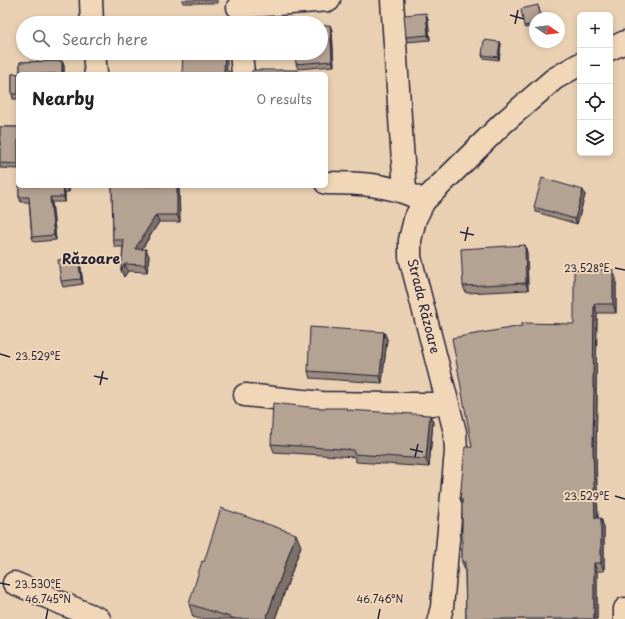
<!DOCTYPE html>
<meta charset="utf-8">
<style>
:root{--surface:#fff;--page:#f2f2f2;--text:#222;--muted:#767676;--line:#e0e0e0}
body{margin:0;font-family:"Playpen Sans",sans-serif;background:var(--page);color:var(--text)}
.controls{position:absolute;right:12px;top:12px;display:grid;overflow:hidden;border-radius:6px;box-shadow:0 2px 6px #0003}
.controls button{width:36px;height:36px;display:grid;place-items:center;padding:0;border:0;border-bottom:1px solid var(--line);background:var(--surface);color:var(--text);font:20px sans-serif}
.compass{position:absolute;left:529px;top:12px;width:36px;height:36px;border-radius:50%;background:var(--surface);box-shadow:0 2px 6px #0003;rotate:103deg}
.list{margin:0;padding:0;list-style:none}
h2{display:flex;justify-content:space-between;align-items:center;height:52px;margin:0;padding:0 16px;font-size:17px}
h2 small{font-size:13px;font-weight:400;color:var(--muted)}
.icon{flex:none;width:22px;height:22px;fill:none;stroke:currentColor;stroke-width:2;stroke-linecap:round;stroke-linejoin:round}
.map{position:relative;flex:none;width:625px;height:619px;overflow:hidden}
.search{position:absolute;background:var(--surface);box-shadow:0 2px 6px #0003;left:16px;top:16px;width:312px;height:44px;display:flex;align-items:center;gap:10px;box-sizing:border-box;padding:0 14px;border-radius:22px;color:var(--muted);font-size:15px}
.panel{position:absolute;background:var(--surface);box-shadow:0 2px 6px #0003;left:16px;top:72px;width:312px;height:116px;border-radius:6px}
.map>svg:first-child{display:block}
</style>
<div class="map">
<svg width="625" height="619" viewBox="0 0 625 619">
<rect width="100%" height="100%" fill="#e9d0b3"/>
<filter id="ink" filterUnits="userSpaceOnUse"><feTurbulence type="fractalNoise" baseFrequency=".025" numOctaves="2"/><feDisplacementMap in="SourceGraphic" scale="8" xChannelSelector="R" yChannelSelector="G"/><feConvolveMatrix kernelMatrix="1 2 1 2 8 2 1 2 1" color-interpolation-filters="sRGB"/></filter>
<g filter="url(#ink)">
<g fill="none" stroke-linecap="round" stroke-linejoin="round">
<defs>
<g id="minor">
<path d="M91,0l1,23"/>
<path d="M392,0l13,191"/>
<path d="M238,7l91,-7"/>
<path d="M610,49l15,-7"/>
<path d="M94,53l2,21"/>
<path d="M241,53l2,21"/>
<path d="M326,183c30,0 64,1 92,15"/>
<path d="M245,395l77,8 73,1h53"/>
<path d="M14,583l85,36"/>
<path d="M439,619l3,-12 14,-156 -1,-19 -45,-175v-17l5,-21 9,-18 78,-77 52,-45 26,-15"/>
<path d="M625,619v-10"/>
</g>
</defs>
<use href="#minor" stroke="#22223b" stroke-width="25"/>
<use href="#minor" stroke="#f1d7b8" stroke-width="22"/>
</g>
<g fill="#9b8b7e" stroke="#22223b">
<path d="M182,0h35v3h-34z"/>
<path d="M539,8l2,10h-6v8l-10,2 -1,-2z"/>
<path d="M426,13l2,6 2,21 -23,2 -1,-5z"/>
<path d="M332,30l2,36 -36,3 -2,-5z"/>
<path d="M500,42l1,2 -2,16 -16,-2 -1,-3z"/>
<path d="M62,61l2,5v8h-46v25h-5l-1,-5v-20h8v-12z"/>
<path d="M0,127h18v42l-18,-1z"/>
<path d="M19,186h50v6h-4v10h-13l4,38 -22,2 -2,-5 -3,-35h-8l-2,-5z"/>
<path d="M112,186h66l1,2 1,34h-21l-17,27 7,7 -2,16 -19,-1 -4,6 -3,-7 2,-23h-8l-2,-7z"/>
<path d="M583,190l2,5 -8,29 -41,-12 -2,-5z"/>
<path d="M525,245l2,8 1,37 -62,3 -3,-7z"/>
<path d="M80,262l3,22 -20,3 -2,-6z"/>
<path d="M613,270l3,9v34h-19l-1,80 1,3 -1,59 2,63 6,9v44h-7v48h-131l-1,-49 -3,-8v-58l-2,-5 12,-52 102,-123z"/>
<path d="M384,332l3,7 -5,44 -72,-5 -2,-7z"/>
<path d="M318,408l30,2 85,12 -4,45 -73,-5 -1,-5 -81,-5 -3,-8z"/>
<path d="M301,546l-26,73h-75l-7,-2 -4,-13z"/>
</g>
<g fill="#7e7167" stroke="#22223b">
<path d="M426,13l2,6 2,21 -2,-5z"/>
<path d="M330,25l2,5 2,36 -2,-5z"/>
<path d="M500,42l1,2 -2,16 -1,-3z"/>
<path d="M225,53h2v21l-3,-3z"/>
<path d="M62,61l2,5v8h-2z"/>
<path d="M67,186h2v6l-2,-5z"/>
<path d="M177,186h1l1,2 1,34 -3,-7z"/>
<path d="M63,187l2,5v10l-1,-5z"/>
<path d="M583,190l2,5 -8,29 -2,-5z"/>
<path d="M50,197l2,5 4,38 -2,-5z"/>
<path d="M156,215l3,7 -22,34 -2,-7z"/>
<path d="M525,245l2,8 1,37 -2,-7z"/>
<path d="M146,249l3,7 -2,16 -2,-7z"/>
<path d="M78,257l2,5 3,22 -2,-5z"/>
<path d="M125,264l3,7 -4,6 -3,-7z"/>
<path d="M613,270l3,9v34l-3,-9z"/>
<path d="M594,304l3,9 -1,80 1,3 -1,59 2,72 -3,-9 -2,-72v-58z"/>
<path d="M384,332l3,7 -5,44 -2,-7z"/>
<path d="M430,415l3,7 -4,45 -3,-8z"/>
<path d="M601,518l3,9v44l-3,-8z"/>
<path d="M296,534l5,12 -26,73h-9z"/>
<path d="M594,563l3,8v48h-3z"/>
</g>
<g fill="#b4a293" stroke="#22223b">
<path d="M538,5l3,13h-6v6l-11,2 -3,-17z"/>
<path d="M426,13l2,22 -22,2 -2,-22z"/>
<path d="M330,25l2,36 -36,3 -1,-11h26v-27z"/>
<path d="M484,40l16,2 -2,15 -16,-2z"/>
<path d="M183,53h42l-1,18h5l1,3h-48z"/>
<path d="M62,61v13h-44v20h-6v-20h8v-12z"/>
<path d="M253,70h45v4h-48z"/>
<path d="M0,127h18v37l-18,-1z"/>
<path d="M542,178l41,12 -8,29 -41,-12z"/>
<path d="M19,186h48v1h-4l1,10h-14l4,38 -22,2 -3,-40h-10z"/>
<path d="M112,186h65v29h-21l-21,34h11l-1,16 -20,-1 -4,6 3,-30h-11z"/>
<path d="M525,245l1,38 -63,3 -2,-37z"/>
<path d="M78,257l3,22 -20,2 -3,-21z"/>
<path d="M574,270h39v34h-19l-1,84h1l-1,58 2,72h6v45h-7v56h-128l-1,-57h-3v-63h-2l5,-52h7l-20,-109 70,-12v-3l52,1z"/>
<path d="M310,327l74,5 -4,44 -72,-5z"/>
<path d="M273,403l45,5h29v2l83,5 -4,44 -72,-5v-4l-83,-6z"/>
<path d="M221,508l75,26 -30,85h-30l-47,-15 13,-43 2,1z"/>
</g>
</g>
<path fill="none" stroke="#22223b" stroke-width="1.5" d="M510,15l14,4M515,24l3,-14M460,232l14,3M465,241l3,-14M615,268l10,2M0,354l10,3M94,376l14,3M100,385l3,-14M410,449l13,3M415,457l3,-13M615,496l10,3M0,583l10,2M46,619l2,-10M378,619l2,-10"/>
<g text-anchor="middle" stroke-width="4" stroke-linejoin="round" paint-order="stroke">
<g font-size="13" fill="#22223b" stroke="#f1d7b8">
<text transform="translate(424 306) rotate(76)" y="5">Strada Răzoare</text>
</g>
<g font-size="14" font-weight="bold" fill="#22223b" stroke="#f1d7b8">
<text x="91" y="264">Răzoare</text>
</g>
</g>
<g font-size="10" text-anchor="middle" fill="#22223b" stroke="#f1d7b8" stroke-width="4" stroke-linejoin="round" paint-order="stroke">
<text x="587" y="272">23.528°E</text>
<text x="38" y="360">23.529°E</text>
<text x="587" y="500">23.529°E</text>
<text x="38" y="588">23.530°E</text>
<text x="48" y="603">46.745°N</text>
<text x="380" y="603">46.746°N</text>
</g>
</svg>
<div class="controls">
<button>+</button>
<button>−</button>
<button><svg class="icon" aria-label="locate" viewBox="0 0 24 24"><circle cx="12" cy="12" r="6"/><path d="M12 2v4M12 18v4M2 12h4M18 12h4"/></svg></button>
<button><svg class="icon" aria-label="layers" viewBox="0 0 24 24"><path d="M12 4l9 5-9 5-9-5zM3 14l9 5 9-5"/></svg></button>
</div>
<svg class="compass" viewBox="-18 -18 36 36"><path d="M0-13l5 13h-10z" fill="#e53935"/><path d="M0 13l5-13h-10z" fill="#767676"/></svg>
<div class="search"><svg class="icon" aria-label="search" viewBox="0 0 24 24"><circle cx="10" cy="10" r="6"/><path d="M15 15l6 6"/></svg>Search here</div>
<section class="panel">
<h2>Nearby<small>0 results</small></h2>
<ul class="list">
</ul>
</section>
</div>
